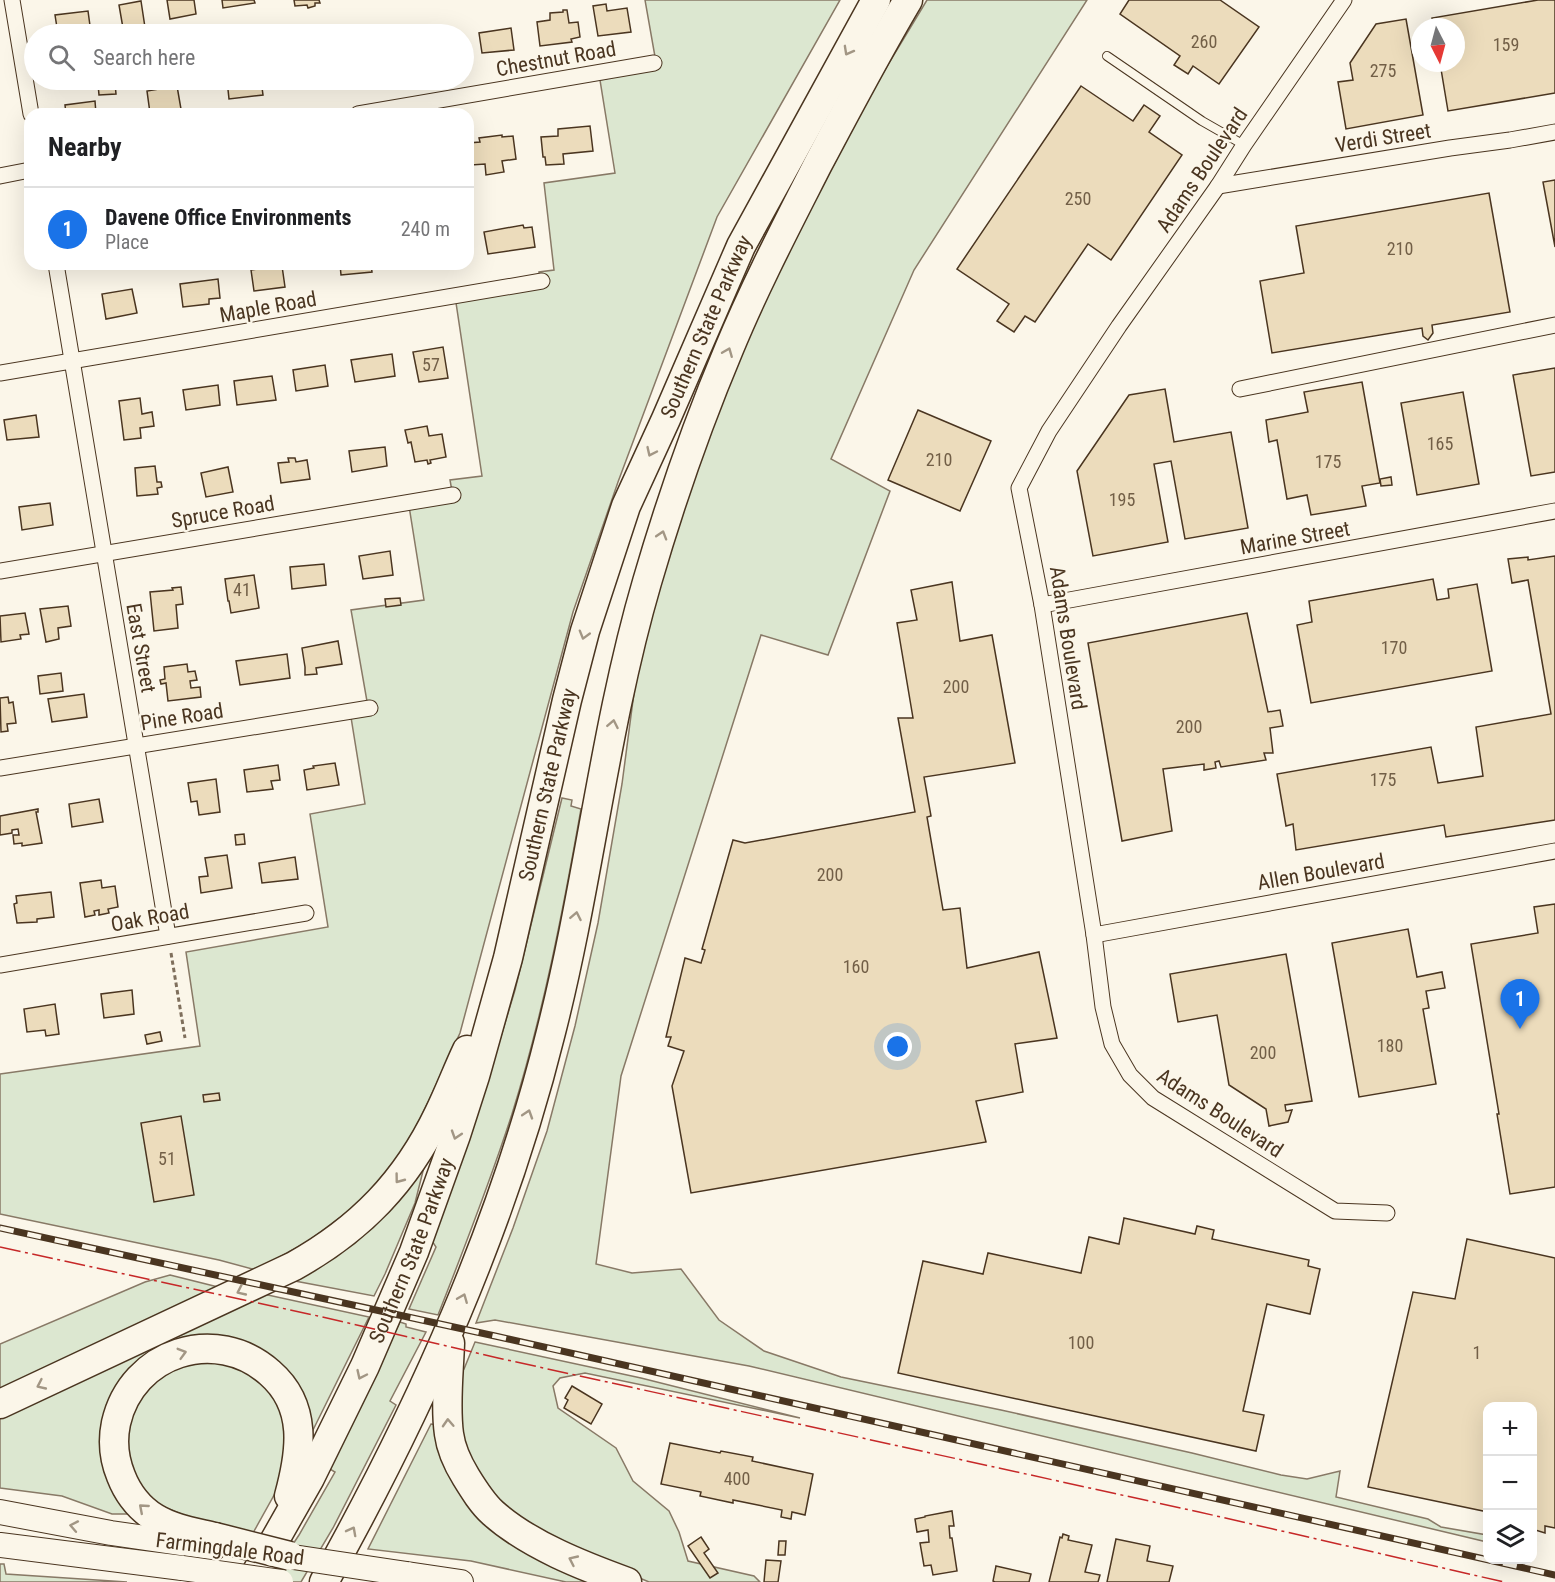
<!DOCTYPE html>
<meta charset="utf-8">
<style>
:root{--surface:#fff;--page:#f6f6f6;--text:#202124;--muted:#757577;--line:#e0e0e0;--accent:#1a73e8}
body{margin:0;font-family:"Roboto Condensed",sans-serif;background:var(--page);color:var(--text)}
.controls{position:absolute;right:18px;bottom:18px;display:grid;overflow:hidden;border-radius:12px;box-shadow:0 6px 24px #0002}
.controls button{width:54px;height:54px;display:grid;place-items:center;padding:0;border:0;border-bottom:2px solid var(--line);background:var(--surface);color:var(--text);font:30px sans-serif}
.compass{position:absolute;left:1411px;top:18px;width:54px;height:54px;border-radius:50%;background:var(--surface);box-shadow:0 6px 24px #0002;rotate:174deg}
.you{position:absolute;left:898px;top:1047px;width:21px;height:21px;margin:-15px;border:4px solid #fff;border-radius:50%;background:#1a73e8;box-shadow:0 0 0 9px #1a73e833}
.badge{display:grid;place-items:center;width:39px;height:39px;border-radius:50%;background:var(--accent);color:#fff;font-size:20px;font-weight:700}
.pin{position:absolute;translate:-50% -50px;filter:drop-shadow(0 2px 3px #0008)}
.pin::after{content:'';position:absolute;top:32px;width:21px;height:18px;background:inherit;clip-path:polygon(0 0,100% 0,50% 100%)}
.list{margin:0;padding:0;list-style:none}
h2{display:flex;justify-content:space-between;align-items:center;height:78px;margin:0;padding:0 24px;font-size:26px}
h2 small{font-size:20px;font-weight:400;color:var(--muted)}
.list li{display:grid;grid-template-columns:39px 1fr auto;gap:18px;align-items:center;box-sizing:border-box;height:84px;padding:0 24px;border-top:2px solid var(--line)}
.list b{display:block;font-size:22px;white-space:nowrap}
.list p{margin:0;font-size:20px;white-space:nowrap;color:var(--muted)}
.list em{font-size:20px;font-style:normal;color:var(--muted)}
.icon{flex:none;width:33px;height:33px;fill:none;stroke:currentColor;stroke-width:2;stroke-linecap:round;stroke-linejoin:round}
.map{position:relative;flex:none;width:1555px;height:1582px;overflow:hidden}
.search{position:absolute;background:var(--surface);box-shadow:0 6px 24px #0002;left:24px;top:24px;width:450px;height:66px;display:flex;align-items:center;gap:15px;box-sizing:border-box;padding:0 21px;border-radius:33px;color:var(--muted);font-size:22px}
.panel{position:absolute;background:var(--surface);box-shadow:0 6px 24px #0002;left:24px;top:108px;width:450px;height:162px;border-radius:18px}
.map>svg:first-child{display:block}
</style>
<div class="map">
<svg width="1555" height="1582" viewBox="0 0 1555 1582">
<rect width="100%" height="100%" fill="#fbf6e9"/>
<g fill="#dce7d0" stroke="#887966" stroke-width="1.5">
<path d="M645,0h195l-123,217 -99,265 -45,130 -113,421 -38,82 -19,36 -41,50 -55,41 -51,28 -37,-10 -219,-46v-140l200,-28 -14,-94 142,-25 -18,-113 55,-10 -15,-93 18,-4 -17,-97 73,-10 -15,-94 44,-9 -3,-17 32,-4 -27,-180 85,-15 -1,-9 15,-2 -10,-87 71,-10 -15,-93 57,-12z"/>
<path d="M927,0h160l-173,270 -83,189 59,32 -62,164 -67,-20 -140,441 -25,188 36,9 49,-4 38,51 45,31 77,26 160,33 191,43 89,22 26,4 33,-8 -4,26 92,22 13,8 46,8v7l-738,-176 -254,-46 -19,3 37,-95 34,-97 28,-105 23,-103 24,-139 15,-114 53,-190 33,-86 59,-130 90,-173z"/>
<path d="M562,798l10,2 -1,6 10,3c-18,102 -38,206 -69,305 -22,68 -48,135 -74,201l-29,-6 27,-62 -4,-6 46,-129 37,-122z"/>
<path d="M426,1159l-11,44 -30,71 -11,22 -95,-18z"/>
<path d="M170,1275l52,13 -222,105v-49l145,-62z"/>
<path d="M254,1292l115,25 -60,121 -31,-72 -113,-19 -28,15 -19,23 10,129h-16l-50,-18 -62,-8v-76z"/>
<path d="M400,1322l6,2v3l20,5 -36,69 6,4 -63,123 -32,54h-33l31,-47 36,-63 -7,-4z"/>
<path d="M475,1342l166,36 159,40 -215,-45 -25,5 -7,8 5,22 58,40 17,33 36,30 10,21 9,29 66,15 6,6h-111l-59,-25 -54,-26 -48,-37 -23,-38 -10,-78 9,-9z"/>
<path d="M214,1355l64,35 14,57 -14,41 -25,45 -55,-12 -41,-17 -27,-23 -6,-64 34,-48z"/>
<path d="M431,1424l6,1 19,55 131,101 -1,1h-20l-95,-21 -103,-12z"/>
<path d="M0,1564h4l2,10 121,8h-127z"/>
</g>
<g fill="#ecdcbc" stroke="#4a3520" stroke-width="1.5">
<path d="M167,0h27l2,14 -26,5z"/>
<path d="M222,0h32l1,3 -32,5z"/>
<path d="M294,0h25l1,3h-5v3l-7,2 -1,-3 -12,1z"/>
<path d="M1129,0h91l39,27 -40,57 -26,-18 -5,8 -14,-9 6,-9 -60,-42z"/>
<path d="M1538,0h17v93l-107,18 -8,-48h16v-36h-22l-2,-9z"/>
<path d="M141,1l5,33h-22l-5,-29z"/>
<path d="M606,4l1,7 20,-3 4,24 -33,4 -5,-30z"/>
<path d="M563,10h4l2,13 9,-1 2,15 -9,2 1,3 -32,4 -3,-24 13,-2v-7l13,-1z"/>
<path d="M88,11l3,22 -33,1 -3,-19z"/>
<path d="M1406,19l17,96 -77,14 -8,-47 15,-2 -3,-17 26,-39z"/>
<path d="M511,28l3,22 -32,3 -3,-20z"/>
<path d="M227,80h34l2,15 -34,4z"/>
<path d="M115,83l1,11 -17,1 -1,-11z"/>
<path d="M177,86l4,23 -31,4 -3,-22z"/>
<path d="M1081,86l52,35 11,-16 16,11 -11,16 33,23 -71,105 -23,-16 -53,78 -10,-6 -11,16 -17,-11 12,-17 -52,-35z"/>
<path d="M95,101l1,13h-30l-1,-9z"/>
<path d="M590,126l3,25 -30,3 1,10 -18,1 -1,-8h-2l-2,-20 17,-1v-7z"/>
<path d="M502,135v2l11,-1 3,23 -14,2 2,11 -18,3 -1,-11 -14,1 -3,-22 12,-1 -1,-4z"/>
<path d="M1555,180v67l-12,-65z"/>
<path d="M1489,193l21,119 -78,13 1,8 -5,7 -5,-4 -1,-8 -150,25 -12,-72 44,-8 -8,-47z"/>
<path d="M523,225l1,3 8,-1 3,20 -47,7 -4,-22z"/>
<path d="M340,264h31l1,8 -31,3z"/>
<path d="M282,266l3,21 -31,4 -3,-21z"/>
<path d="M218,279l2,19 -11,1v5l-26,3 -3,-23z"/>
<path d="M132,289l5,24 -31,6 -4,-25z"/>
<path d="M443,347l5,31 -29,4 -6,-30z"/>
<path d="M392,354l3,22 -40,6 -4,-22z"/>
<path d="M325,365l3,21 -32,5 -3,-21z"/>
<path d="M1555,368v104l-24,4 -18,-101z"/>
<path d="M272,376l4,24 -39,5 -3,-24z"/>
<path d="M1362,382l18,101 -18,3 4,20 -55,9 -4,-20 -20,4 -10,-59 -8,2 -3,-22 42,-8 -4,-20z"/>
<path d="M218,385l2,20 -34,5 -3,-20z"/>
<path d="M1165,389l9,53 57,-10 17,96 -63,11 -14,-78 -17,3 14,78 -75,14 -16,-85 52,-76z"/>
<path d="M1463,392l16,92 -62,11 -16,-92z"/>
<path d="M140,398l2,16 10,-2 2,14 -14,2 1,10 -17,2 -5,-39z"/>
<path d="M918,410l73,31 -31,70 -72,-31z"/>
<path d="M36,415l3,22 -32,3 -3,-20z"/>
<path d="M427,426l2,10 13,-2 4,23 -16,3 1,3 -3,1 -1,-4 -12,2 -4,-20 -3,1 -3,-13z"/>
<path d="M385,447l2,19 -35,6 -3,-21z"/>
<path d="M288,458h7l1,4 11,-2 3,19 -29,4 -3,-20 11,-1z"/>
<path d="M155,466l2,16h4l1,5 -5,1 1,6 -21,2 -2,-28z"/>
<path d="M228,467l5,25 -27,5 -5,-24z"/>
<path d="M1391,477l1,8 -11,1 -1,-7z"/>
<path d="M50,503l3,22 -31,5 -3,-23z"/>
<path d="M390,551l3,24 -30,4 -4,-23z"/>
<path d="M1555,556v264l-109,17 -2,-12 -148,25 -3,-26 -7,2 -9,-52 154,-27 7,36 45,-7 -7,-49 75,-13 -23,-134 -16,3 -4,-24 20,-2v3z"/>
<path d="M324,564l2,21 -34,4 -2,-22z"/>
<path d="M254,575l5,33 -28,5 -2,-12h-1l-3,-22z"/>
<path d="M1433,579l4,21 12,-2 -1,-9 29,-5 15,87 -181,32 -14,-78 15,-3 -3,-21z"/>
<path d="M952,582l8,59 32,-6 23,128 -91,14 7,39 -4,1 16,93 17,-2 7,60 72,-16 18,86 -42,6 8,48 -47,9 10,41 -295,51 -19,-107 12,-35 -16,-5 3,-9h-5l19,-79 16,5 4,-13 -3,-1 31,-109 12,3 170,-31 -17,-94h15l-16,-95 20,-3 -6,-30z"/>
<path d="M181,587l2,17 -7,1 2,23 -24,3 -4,-39 23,-2 -1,-2z"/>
<path d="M400,598l1,7 -15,2 -1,-8z"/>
<path d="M68,606l3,20 -13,2 1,11 -13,3 -6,-33z"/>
<path d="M25,613l4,21 -9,1 1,4 -20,3 -1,-26z"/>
<path d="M1247,613l21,99 12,-2 3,16 -13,2 3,25h-9l2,7 -45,7 -2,-6 -4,1 1,6 -12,2v-6l-41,5 9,62 -50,10 -34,-198z"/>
<path d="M338,641l4,23 -26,4 1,6 -12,1v-8l-3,-19z"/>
<path d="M287,654l3,24 -50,7 -4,-24z"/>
<path d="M187,664l1,8 7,-1 2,9 -7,1 1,7 9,-1 1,10 -33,4 -2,-18 -5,1 -1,-4 5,-1 -1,-12z"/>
<path d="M61,673l2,18 -23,3 -2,-18z"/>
<path d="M84,694l3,23 -35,5 -4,-23z"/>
<path d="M8,697l1,6 4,-1 3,21 -9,1 1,7 -7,1 -1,-34z"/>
<path d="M335,763l4,22 -32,5 -3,-20 10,-2 -1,-2z"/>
<path d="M278,765l2,15 -9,1 2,8 -26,3 -3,-22z"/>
<path d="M216,779l4,33 -21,3 -2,-14 -6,1 -3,-19z"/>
<path d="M99,799l4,23 -31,5 -3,-23z"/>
<path d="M38,809v3h-2l6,31 -20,3v-3l-8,1 -1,-9h6l-1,-6 -6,1v3l-12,2v-19z"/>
<path d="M244,834l1,10 -9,1 -1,-10z"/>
<path d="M227,855l5,33 -31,5 -2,-16 9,-1 -3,-18z"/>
<path d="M295,857l3,22 -36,4 -3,-20z"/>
<path d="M101,880l1,8 13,-2 3,21 -10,2 1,4 -10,2v-5l-5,1 1,4 -10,2 -5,-34z"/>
<path d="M51,892l3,25 -17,2v3l-20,1 -3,-19 3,-1 -1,-7z"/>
<path d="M1555,904v283l-45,7 -13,-80h2l-28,-170 67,-11 -4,-26z"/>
<path d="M1408,929l9,48 25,-5 3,16 -19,3 3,17 -6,1 13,75 -77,13 -27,-154z"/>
<path d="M1286,954l26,147 -27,4 1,6 6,-1 -4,12 -19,4 -3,-17 -37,-24 -12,-70 -39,7 -8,-48z"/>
<path d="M132,990l2,24 -30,4 -3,-24z"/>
<path d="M55,1004l4,30 -13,2 -1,-6 -18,2 -3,-23z"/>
<path d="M160,1032l2,9 -15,3 -2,-9z"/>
<path d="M219,1093l1,7 -16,2 -1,-7z"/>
<path d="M181,1116l13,79 -40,7 -13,-79z"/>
<path d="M1124,1218l71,16 2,-8 17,4 -2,9 97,21 -1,6 12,3 -10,45 -43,-10 -24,107 21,4 -8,36 -358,-78 25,-112 60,13 5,-21 93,20 8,-36 30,7z"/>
<path d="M1467,1239l88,19v270l-10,-2v7l-13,-4v-123h-44v106l-120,-25 45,-195 42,7z"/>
<path d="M572,1386l30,18 -11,20 -27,-16 4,-8 -3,-2z"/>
<path d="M670,1443l50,10 1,-2 32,6 -1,4 61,13 -8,41 -13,-3 -1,7 -10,-2 1,-7 -49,-10v3l-33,-7 1,-4 -40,-8z"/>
<path d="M952,1511l2,15h-5l1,12h2l5,33 -24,4 -2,-10 -7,1 -4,-23 9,-1 -1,-12 -11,2 -2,-13 10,-2v-1z"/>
<path d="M1063,1534l6,2 -1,4 24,5 -7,27 15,3 -2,7h-49l11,-45 2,1z"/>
<path d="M701,1537l8,12 -5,4 14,20 -8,5 -22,-32z"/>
<path d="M1116,1539l34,7 -3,15 26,5 -4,16h-62z"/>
<path d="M779,1541h7l-1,14h-7z"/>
<path d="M766,1560l15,1 -3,21h-14z"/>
<path d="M996,1566l35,8 -2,8h-34l-2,-1z"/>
</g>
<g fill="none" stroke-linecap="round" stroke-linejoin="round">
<defs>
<path id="lane" d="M1107,56l95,65 42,24"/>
<g id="street">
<path d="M12,0l19,114"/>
<path d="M1344,0l-100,145 -26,41 -99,140 -70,105 -30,57 23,117 52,330 9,72 9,37 18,31 23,23 182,113 52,2"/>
<path d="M358,114l296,-51"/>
<path d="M0,176l30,-6"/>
<path d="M1218,186l232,-38 60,-8 45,-8"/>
<path d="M56,264l112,672"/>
<path d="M0,373l542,-92"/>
<path d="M1240,389l315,-64"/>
<path d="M0,571l453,-76"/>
<path d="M1042,605l513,-94"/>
<path d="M0,768l370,-60"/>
<path d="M1094,935l461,-84"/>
<path d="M0,965l306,-52"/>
</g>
<g id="primary">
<path d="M0,1512l111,21 103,15"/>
<path d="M0,1545l182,23"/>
<path d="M407,1574l54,8"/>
</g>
<g id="highway">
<path d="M450,1343c-1,30 -5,62 -1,91 2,15 9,30 17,43 8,13 16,26 27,36 36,32 90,53 134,69"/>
<path d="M0,1404l294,-138c66,-37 112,-84 145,-153 10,-20 18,-42 28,-63"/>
<path d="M215,1537c-21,-5 -42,-8 -60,-19 -16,-10 -27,-24 -34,-42 -7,-17 -9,-34 -5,-53 16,-71 100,-98 154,-50 38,33 31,79 19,123"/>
<path id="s1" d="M251,1582l59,-104 55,-112 49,-114 42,-117 19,-59 33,-118 59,-258 18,-69 41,-125 40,-87 75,-173 135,-246"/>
<path d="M324,1582c97,-174 179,-356 227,-550 38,-149 53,-303 96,-450 23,-79 50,-157 82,-233 26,-63 58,-124 89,-185 29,-55 58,-110 90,-164"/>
</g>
</defs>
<use href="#lane" stroke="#4a3520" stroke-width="10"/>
<use href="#street" stroke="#4a3520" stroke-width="17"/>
<use href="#primary" stroke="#4a3520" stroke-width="26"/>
<use href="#highway" stroke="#4a3520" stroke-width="31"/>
<path stroke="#7f6f5c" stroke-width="3" stroke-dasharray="4.5 3" stroke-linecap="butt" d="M171,953l14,85"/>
<use href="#lane" stroke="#fbf6e9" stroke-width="8"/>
<use href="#street" stroke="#fbf6e9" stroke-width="15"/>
<use href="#primary" stroke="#fbf6e9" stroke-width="24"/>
<use href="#highway" stroke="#fbf6e9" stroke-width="28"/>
<defs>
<path id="rail" d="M0,1228l495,108 1060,239"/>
</defs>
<use href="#rail" stroke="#4a3520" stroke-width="7"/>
<use href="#rail" stroke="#fbf6e9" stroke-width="4.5" stroke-dasharray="14" stroke-linecap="butt"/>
<defs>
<g id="primary-bridge">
<path d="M273,1554l134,20"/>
<path d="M182,1568l99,14"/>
</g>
<path id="highway-bridge" d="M215,1537l75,19"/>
</defs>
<use href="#primary-bridge" stroke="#4a3520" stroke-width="26" stroke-linecap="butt"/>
<use href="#highway-bridge" stroke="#4a3520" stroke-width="31" stroke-linecap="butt"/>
<use href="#primary-bridge" stroke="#fbf6e9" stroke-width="24"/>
<use href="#highway-bridge" stroke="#fbf6e9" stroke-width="28"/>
<path stroke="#c62828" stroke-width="1.5" stroke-dasharray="21 4.5 3 4.5" stroke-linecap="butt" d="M0,1247l318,69 180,42 701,154 305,70"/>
</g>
<defs><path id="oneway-chevron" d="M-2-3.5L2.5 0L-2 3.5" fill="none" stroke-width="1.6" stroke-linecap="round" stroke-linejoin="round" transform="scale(1.5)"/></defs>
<g stroke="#a29684">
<use href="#oneway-chevron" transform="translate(848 51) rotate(119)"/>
<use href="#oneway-chevron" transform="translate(728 352) rotate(-68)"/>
<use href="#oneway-chevron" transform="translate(651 452) rotate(115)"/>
<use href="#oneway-chevron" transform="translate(662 535) rotate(-73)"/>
<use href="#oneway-chevron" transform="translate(584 635) rotate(106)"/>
<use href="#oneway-chevron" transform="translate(613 724) rotate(-79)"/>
<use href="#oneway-chevron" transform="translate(576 916) rotate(-79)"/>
<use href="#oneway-chevron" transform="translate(528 1114) rotate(-72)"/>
<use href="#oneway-chevron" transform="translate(456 1135) rotate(108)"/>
<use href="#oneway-chevron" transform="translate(399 1179) rotate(127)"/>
<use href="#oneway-chevron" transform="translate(241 1291) rotate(155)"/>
<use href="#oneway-chevron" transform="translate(463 1298) rotate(-68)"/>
<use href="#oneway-chevron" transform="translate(182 1353) rotate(-16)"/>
<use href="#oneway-chevron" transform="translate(361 1375) rotate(115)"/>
<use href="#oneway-chevron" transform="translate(41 1385) rotate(155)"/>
<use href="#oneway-chevron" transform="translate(448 1423) rotate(-93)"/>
<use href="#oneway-chevron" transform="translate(143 1508) rotate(-139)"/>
<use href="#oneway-chevron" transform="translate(74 1526) rotate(-169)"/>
<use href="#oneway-chevron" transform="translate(352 1531) rotate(-62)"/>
<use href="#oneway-chevron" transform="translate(573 1560) rotate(-155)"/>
</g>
<g text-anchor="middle" stroke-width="4.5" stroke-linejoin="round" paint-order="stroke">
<g font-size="18" fill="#725f47">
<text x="1204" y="48">260</text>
<text x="1506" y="51">159</text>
<text x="1383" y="77">275</text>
<text x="1078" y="205">250</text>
<text x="1400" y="255">210</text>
<text x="431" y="371">57</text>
<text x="1440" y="450">165</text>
<text x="939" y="466">210</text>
<text x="1328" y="468">175</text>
<text x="1122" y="506">195</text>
<text x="242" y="596">41</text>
<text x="1394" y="654">170</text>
<text x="956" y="693">200</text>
<text x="1189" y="733">200</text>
<text x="1383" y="786">175</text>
<text x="830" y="881">200</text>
<text x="856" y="973">160</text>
<text x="1390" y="1052">180</text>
<text x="1263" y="1059">200</text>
<text x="167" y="1165">51</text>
<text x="1081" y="1349">100</text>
<text x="1477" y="1359">1</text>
<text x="737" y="1485">400</text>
</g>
<g font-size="21" fill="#4a3520" stroke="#fbf6e9">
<text transform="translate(556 59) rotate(-10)" y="7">Chestnut Road</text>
<text transform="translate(1383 138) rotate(-9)" y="7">Verdi Street</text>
<text transform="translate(1202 170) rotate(-56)" y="7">Adams Boulevard</text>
<text transform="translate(268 307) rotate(-10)" y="7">Maple Road</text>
<text dy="7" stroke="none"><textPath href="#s1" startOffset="1341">Southern State Parkway</textPath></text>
<text transform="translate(223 512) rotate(-10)" y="7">Spruce Road</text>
<text transform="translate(1295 538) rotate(-10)" y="7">Marine Street</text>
<text transform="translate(1068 638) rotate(81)" y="7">Adams Boulevard</text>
<text transform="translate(141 648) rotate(80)" y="7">East Street</text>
<text transform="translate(182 717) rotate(-9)" y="7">Pine Road</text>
<text dy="7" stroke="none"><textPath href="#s1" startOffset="855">Southern State Parkway</textPath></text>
<text transform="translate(1321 872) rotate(-10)" y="7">Allen Boulevard</text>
<text transform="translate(150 918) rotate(-10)" y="7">Oak Road</text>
<text transform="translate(1220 1113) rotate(33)" y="7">Adams Boulevard</text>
<text dy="7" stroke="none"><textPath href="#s1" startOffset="369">Southern State Parkway</textPath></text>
<text transform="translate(230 1549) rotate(7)" y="7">Farmingdale Road</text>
</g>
</g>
</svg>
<div class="controls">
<button>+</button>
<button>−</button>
<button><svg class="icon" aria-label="layers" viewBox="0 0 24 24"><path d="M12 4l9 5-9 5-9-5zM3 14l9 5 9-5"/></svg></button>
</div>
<svg class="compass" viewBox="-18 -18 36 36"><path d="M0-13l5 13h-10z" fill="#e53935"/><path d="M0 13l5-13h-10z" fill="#757577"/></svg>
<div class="you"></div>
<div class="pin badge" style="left:1520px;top:1029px">1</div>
<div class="search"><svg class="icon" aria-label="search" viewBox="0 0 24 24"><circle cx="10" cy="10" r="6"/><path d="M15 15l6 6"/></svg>Search here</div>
<section class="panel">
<h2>Nearby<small></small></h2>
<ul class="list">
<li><span class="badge">1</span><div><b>Davene Office Environments</b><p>Place</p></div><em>240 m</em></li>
</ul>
</section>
</div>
